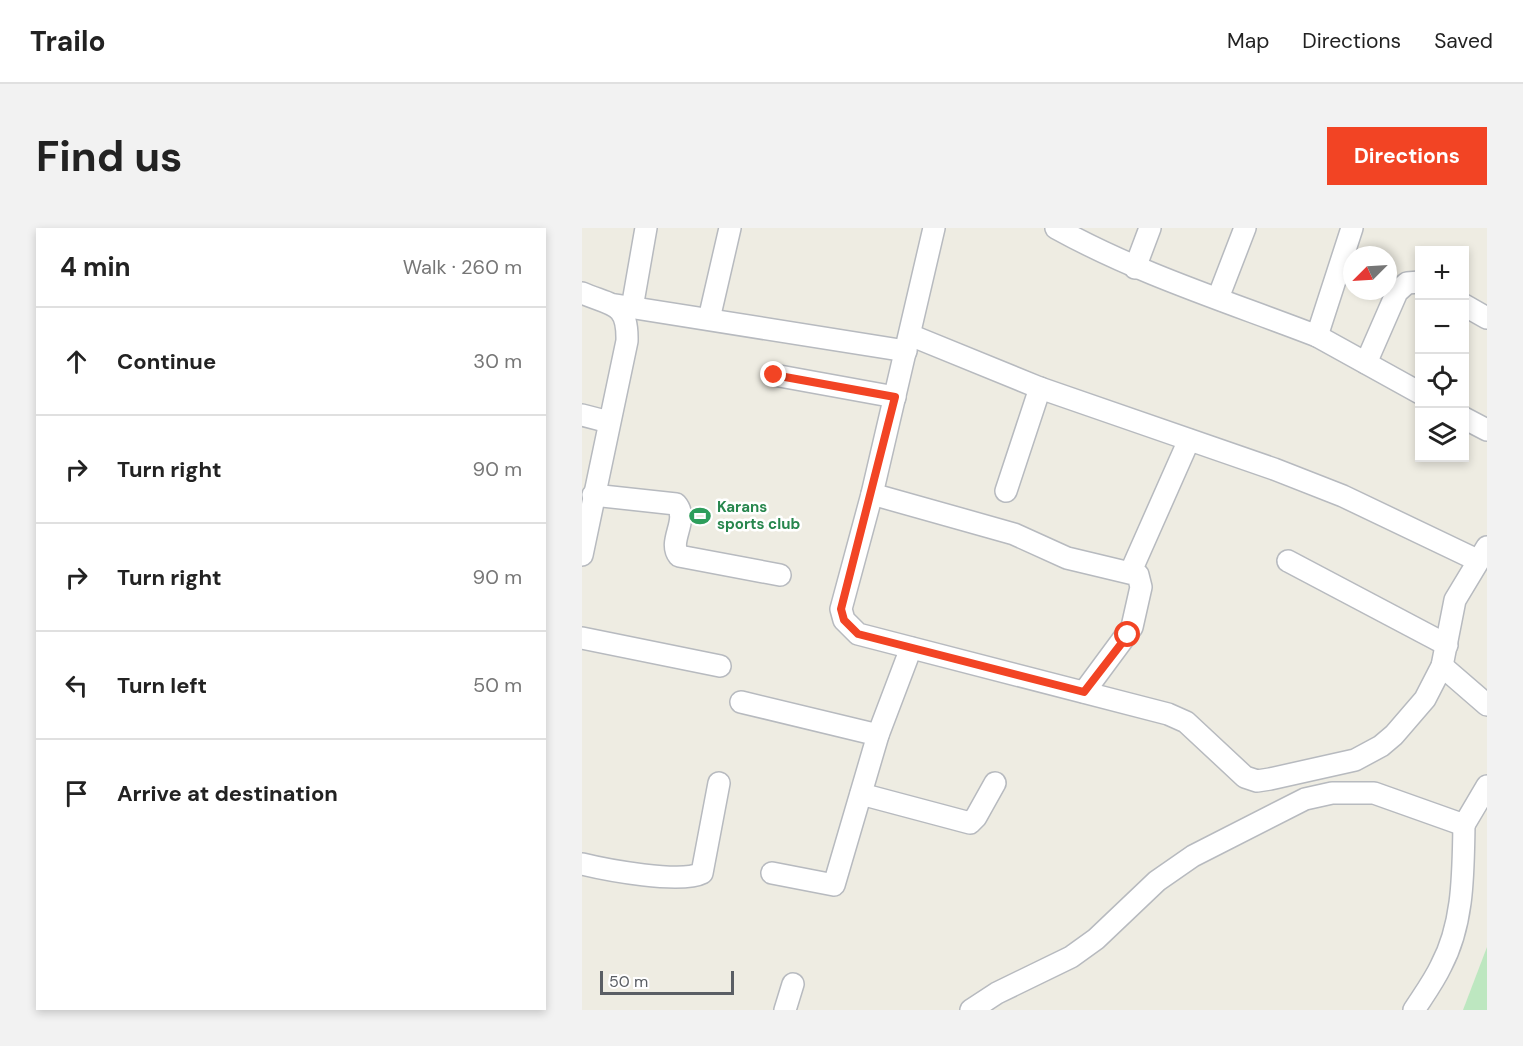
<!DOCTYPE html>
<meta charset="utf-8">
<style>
:root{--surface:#fff;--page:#f2f2f2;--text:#222;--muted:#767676;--line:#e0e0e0;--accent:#f24424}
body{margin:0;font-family:"DM Sans",sans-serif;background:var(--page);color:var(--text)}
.controls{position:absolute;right:18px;top:18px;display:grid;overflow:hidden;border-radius:0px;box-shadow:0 3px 9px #0003}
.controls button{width:54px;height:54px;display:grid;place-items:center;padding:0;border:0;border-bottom:2px solid var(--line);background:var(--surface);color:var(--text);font:30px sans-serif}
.compass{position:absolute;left:761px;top:18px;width:54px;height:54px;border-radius:50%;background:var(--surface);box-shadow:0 3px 9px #0003;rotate:246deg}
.scale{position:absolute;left:18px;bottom:15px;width:134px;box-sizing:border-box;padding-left:6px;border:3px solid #5a5e64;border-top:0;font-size:16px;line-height:21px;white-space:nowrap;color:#5a5e64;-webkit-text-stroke:4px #fff;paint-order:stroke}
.stop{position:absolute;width:18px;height:18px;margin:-14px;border:4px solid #f24424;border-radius:50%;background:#fff}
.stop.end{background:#f24424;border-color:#fff;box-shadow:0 2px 6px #0008}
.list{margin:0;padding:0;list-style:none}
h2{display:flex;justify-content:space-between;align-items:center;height:78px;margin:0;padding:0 24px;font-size:26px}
h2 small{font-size:20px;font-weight:400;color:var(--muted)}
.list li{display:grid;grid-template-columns:39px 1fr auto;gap:18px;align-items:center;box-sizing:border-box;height:108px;padding:0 24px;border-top:2px solid var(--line)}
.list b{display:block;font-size:22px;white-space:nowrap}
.list em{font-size:20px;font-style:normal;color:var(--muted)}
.icon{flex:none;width:33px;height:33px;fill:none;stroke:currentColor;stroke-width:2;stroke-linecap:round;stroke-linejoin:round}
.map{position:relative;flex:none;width:905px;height:782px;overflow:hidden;border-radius:0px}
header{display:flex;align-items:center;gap:36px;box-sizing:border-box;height:84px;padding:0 30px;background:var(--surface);border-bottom:2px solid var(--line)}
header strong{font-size:28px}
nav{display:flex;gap:33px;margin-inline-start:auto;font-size:21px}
.intro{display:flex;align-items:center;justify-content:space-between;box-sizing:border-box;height:144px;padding:0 36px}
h1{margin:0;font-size:42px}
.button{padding:15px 27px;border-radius:0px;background:var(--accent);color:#fff;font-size:21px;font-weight:700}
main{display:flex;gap:36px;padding:0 36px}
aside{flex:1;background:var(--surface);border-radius:0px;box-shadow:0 3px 9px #0003}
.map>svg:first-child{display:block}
</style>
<header>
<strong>Trailo</strong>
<nav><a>Map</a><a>Directions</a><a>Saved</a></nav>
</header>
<div class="intro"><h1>Find us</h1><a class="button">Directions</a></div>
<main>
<aside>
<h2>4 min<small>Walk · 260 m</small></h2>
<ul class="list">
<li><svg class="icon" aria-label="ahead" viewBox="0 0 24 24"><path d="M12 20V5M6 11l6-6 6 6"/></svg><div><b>Continue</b></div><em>30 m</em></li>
<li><svg class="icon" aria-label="right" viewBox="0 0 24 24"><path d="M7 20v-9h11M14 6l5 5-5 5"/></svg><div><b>Turn right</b></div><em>90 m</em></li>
<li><svg class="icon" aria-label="right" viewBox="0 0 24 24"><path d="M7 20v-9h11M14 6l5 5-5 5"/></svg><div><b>Turn right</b></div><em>90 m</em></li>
<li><svg class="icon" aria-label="left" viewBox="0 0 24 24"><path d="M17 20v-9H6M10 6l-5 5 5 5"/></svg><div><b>Turn left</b></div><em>50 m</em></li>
<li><svg class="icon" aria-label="arrive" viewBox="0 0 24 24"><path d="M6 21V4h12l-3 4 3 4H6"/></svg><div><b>Arrive at destination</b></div></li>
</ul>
</aside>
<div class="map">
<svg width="905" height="782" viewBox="0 0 905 782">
<rect width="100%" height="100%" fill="#eeece2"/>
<path fill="#bde7c0" d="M905,719v63h-24z"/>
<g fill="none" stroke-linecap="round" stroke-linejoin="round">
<defs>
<g id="minor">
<path d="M352,0l-62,266 -31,115 3,11 14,14 310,80 18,8 59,55 12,4 13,-2 85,-19 26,-14 13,-11 31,-36 17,-33 13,-66 32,-53"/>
<path d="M474,0c83,46 173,74 261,108l35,-108"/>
<path d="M553,40l15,-40"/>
<path d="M0,65c30,13 46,9 45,48l-45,214"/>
<path d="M636,70l27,-70"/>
<path d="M34,77l290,46"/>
<path d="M882,77l23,13"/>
<path d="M50,80l14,-80"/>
<path d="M127,91l21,-91"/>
<path d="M328,107l130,53 234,81 69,27 134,64"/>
<path d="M735,108l103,57"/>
<path d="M784,135l31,-71 10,-9 13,-1"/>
<path d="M192,147l121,22"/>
<path d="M0,187l27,7"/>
<path d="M882,190l23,12"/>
<path d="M424,263l34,-103"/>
<path d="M290,266l142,40 53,24 71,17 3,12 -9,40 -48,65"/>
<path d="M11,267l83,9c14,16 -9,37 3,52l101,19"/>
<path d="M706,333l159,84"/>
<path d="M549,343l58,-131"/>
<path d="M0,410l138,28"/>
<path d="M860,438l45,39"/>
<path d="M159,474l137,33"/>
<path d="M279,566l109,29 6,-6 19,-34"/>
<path d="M0,636c24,6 99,20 120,9l17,-90"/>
<path d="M190,645l62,12 44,-150 33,-87"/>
<path d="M203,782l8,-26"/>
<path d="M389,782l26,-17 74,-36 25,-18 61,-58 36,-25 112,-57 27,-6h42l90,32 23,-39"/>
<path d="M832,782c9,-14 20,-29 27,-44 23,-43 22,-94 23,-141"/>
</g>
</defs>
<use href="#minor" stroke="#b7babf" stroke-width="24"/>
<use href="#minor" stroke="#fff" stroke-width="21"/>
</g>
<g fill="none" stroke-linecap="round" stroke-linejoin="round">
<path stroke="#f24424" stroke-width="8" d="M192,147l121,22 -54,212 3,11 14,14 226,58 44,-57"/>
</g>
<defs>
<symbol id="stadium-bare" viewBox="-9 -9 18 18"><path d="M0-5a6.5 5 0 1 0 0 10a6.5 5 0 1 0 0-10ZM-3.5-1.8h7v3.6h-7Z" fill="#2e9e5b" stroke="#fff" stroke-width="2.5" paint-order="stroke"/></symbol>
</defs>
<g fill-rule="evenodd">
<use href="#stadium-bare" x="103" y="273" width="30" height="30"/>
</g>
<g text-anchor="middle" stroke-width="5" stroke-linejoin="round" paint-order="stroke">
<g font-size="15" font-weight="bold" fill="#27864d" stroke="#fff" text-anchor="start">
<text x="135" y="284">Karans<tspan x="135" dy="17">sports club</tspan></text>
</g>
</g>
</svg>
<div class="controls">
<button>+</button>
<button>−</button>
<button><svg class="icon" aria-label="locate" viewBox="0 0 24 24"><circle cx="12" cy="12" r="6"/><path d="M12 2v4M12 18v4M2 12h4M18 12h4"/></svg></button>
<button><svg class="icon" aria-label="layers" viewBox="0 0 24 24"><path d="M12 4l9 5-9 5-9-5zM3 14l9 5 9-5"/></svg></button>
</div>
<svg class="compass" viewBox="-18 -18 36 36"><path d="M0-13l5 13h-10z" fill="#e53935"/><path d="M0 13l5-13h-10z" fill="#767676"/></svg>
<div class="scale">50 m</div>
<div class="stop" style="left:546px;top:407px"></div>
<div class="stop end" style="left:192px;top:147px"></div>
</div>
</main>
